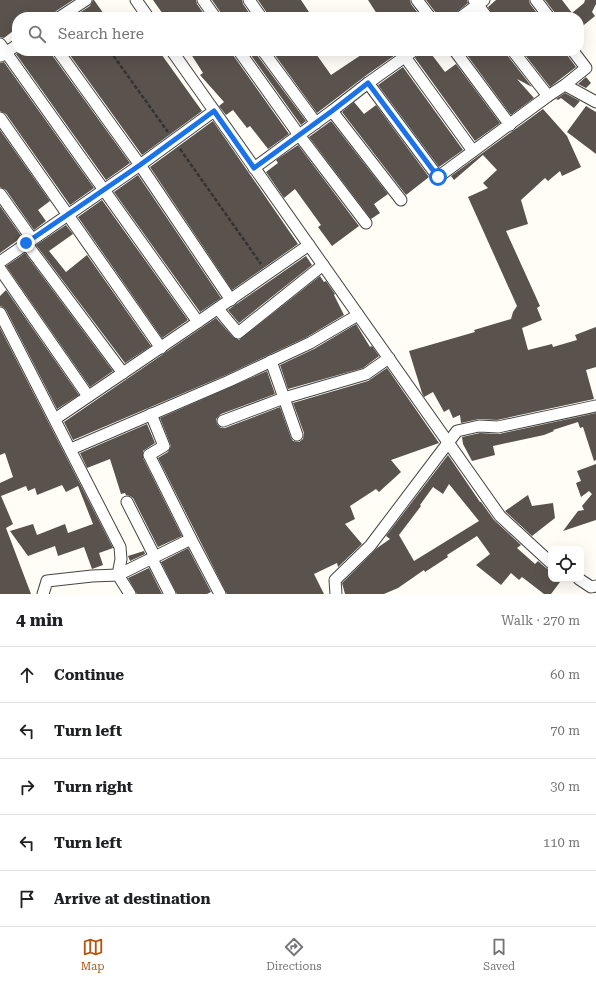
<!DOCTYPE html>
<meta charset="utf-8">
<style>
:root{--surface:#fff;--page:#f6f6f6;--text:#202124;--muted:#757577;--line:#e0e0e0;--accent:#b45309}
body{margin:0;font-family:"Roboto Serif",serif;background:var(--page);color:var(--text)}
.controls{position:absolute;right:12px;bottom:12px;display:grid;overflow:hidden;border-radius:8px;box-shadow:0 4px 16px #0002}
.controls button{width:36px;height:36px;display:grid;place-items:center;padding:0;border:0;border-bottom:1px solid var(--line);background:var(--surface);color:var(--text);font:20px sans-serif}
.stop{position:absolute;width:12px;height:12px;margin:-9px;border:3px solid #1a73e8;border-radius:50%;background:#fff}
.stop.end{background:#1a73e8;border-color:#fff;box-shadow:0 1px 4px #0008}
.list{margin:0;padding:0;list-style:none}
h2{display:flex;justify-content:space-between;align-items:center;height:52px;margin:0;padding:0 16px;font-size:17px}
h2 small{font-size:13px;font-weight:400;color:var(--muted)}
.list li{display:grid;grid-template-columns:26px 1fr auto;gap:12px;align-items:center;box-sizing:border-box;height:56px;padding:0 16px;border-top:1px solid var(--line)}
.list b{display:block;font-size:15px;white-space:nowrap}
.list em{font-size:13px;font-style:normal;color:var(--muted)}
.icon{flex:none;width:22px;height:22px;fill:none;stroke:currentColor;stroke-width:2;stroke-linecap:round;stroke-linejoin:round}
.map{position:relative;flex:none;width:596px;height:594px;overflow:hidden}
.search{position:absolute;background:var(--surface);box-shadow:0 4px 16px #0002;left:12px;right:12px;top:12px;height:44px;display:flex;align-items:center;gap:10px;box-sizing:border-box;padding:0 14px;border-radius:16px;color:var(--muted);font-size:15px}
.sheet{height:332px;background:var(--surface)}
nav{display:flex;justify-content:space-around;align-items:center;box-sizing:border-box;height:56px;border-top:1px solid var(--line);background:var(--surface);font-size:11px;color:var(--muted)}
nav a{display:grid;justify-items:center;gap:2px}
nav .on{color:var(--accent)}
.map>svg:first-child{display:block}
</style>
<div class="map">
<svg width="596" height="594" viewBox="0 0 596 594">
<rect width="100%" height="100%" fill="#fffdf5"/>
<g fill="#5a524d" fill-rule="evenodd">
<path d="M0,0h73l-17,11 -3,6h-36v11l-13,10 -4,-1z"/>
<path d="M93,0h1l12,17h-33l17,-11z"/>
<path d="M153,0h43l1,4 9,13h-41z"/>
<path d="M212,0h30l1,4 9,13h-30l-1,-4z"/>
<path d="M258,0h43l8,12 -7,5h-34l-1,-4z"/>
<path d="M368,0h42l1,4 10,13h-42z"/>
<path d="M426,0h41l1,3 -11,9 -3,5h-17l-1,-4z"/>
<path d="M496,0h33l1,4 10,13h-46l-6,-10z"/>
<path d="M545,0h17l10,13 12,-10 1,-3h11v4l-4,8 3,4 -16,13v-12h-23l-1,-4z"/>
<path d="M21,51h30l1,4 78,108 -24,17 -90,-126z"/>
<path d="M67,51h92l43,60 -60,44z"/>
<path d="M189,51h43l1,4 56,79 -21,15 -18,-23 -3,2 -14,-18 -7,5 -7,-9 5,-4 -24,-27 3,-2z"/>
<path d="M248,51h8l1,4 49,66 -5,4z"/>
<path d="M272,51h42l17,24 36,-24h34l-33,23 -51,39z"/>
<path d="M420,51h9l16,21 11,-8 44,59 -25,18 -60,-83 4,-4z"/>
<path d="M464,51h40l28,36 -15,-8 17,19 -23,17z"/>
<path d="M522,51h44l1,4 9,12 -26,20z"/>
<path d="M4,62l90,126 -24,17 -64,-91 -6,-3v-48z"/>
<path d="M403,67l60,83 -24,17 -61,-82z"/>
<path d="M586,77l5,6 -5,5 -8,-4z"/>
<path d="M565,93l15,8 -6,7 -13,-10 -3,2 -2,-1z"/>
<path d="M354,102l10,12 12,-9 53,72 -23,18 -64,-83z"/>
<path d="M586,106l10,6v42l-29,-22z"/>
<path d="M543,109l24,27 14,31 -19,9 -2,-5 -12,10 -3,-3 -24,22 7,24 -22,7 34,75 -3,2 5,12 -20,8 6,22 24,-6 1,3 24,-7 -2,-5 21,-8v40l-10,3 8,29 -97,21 -18,-1 -18,4 -1,-8 -7,3 -4,-9 -5,3 -11,-20 -9,5 -2,-4 -13,-42 66,-19 -1,-2 37,-11 2,-7 4,-6 -49,-109 20,-9 -5,-5 14,-13 -14,-15 -29,25 -3,-4z"/>
<path d="M213,121l85,123 -66,46 -82,-123z"/>
<path d="M331,121l57,73 -14,10 6,9 -9,6 -62,-82z"/>
<path d="M0,130l50,71 -12,9 8,11 -12,9 -28,-40 -6,-3z"/>
<path d="M298,145l61,81 -27,20 -14,-19 3,-2 -26,-36 -11,9 -18,-26 12,-9 -2,-3z"/>
<path d="M138,175l83,123 -21,14 -86,-120z"/>
<path d="M102,200l86,120 -26,18 -84,-121z"/>
<path d="M0,206l22,31 -22,16z"/>
<path d="M66,225l7,9 -24,17 17,21 21,-17 64,91 -26,17 -89,-118z"/>
<path d="M25,253l88,118 -23,16 -84,-121z"/>
<path d="M306,256l6,9 -73,58 -11,-13z"/>
<path d="M320,276l4,6 2,-1 9,13 -1,1 10,20 -37,22 -81,38 -153,65 -9,-18 152,-104 17,19 6,3z"/>
<path d="M6,290l73,105 -22,14 -51,-99 -3,-3 -3,-1v-10z"/>
<path d="M356,324l14,23 2,-1 7,10 -16,12 -75,21 -8,-24 34,-16z"/>
<path d="M0,328l113,220 -14,5 4,12 -11,4 -8,-22 -26,9 -3,-10 -27,10 -18,-25 23,-7 4,11 28,-11 3,9 25,-9 -15,-38 -12,6 -4,-7 -25,10 -2,-7 -7,3 -2,-5 -25,10 12,28 -7,4 25,66h-31v-111l13,-6 -8,-24 -5,2z"/>
<path d="M387,368l52,75 -48,17 10,12 -22,20 -3,-3 -26,17 5,13 -10,5 17,20 -24,23 -1,-4 -23,11 10,20h-97l-69,-136 10,-6 3,-6 -11,-28 107,-47 8,23 -54,20 -5,5 1,5 4,4h4l55,-21 11,31 2,3 6,1 4,-3 1,-6 -11,-30 75,-22z"/>
<path d="M596,413v47l-2,1 -11,-34 -3,1 -2,-6 -25,8 1,1 -10,4 -51,11 2,9 -23,6 -9,-17 -1,-7 18,-4 19,1z"/>
<path d="M147,424l8,19 -12,8v7l39,78 -24,11 -25,-49 -3,-2 -4,-1 -1,-2 -4,1 -11,-35 -23,9 -7,-15z"/>
<path d="M448,455l32,47h1l13,18 27,25 -4,3 18,16 3,-3 8,7 5,2v9h5l4,3 -9,12h-7l-22,-17 -3,3 -8,-7 -10,12 -25,-20 14,-11 -13,-18 -30,19 1,2 -23,15 -1,-2 -26,18 -14,6h-39l-3,-11 35,-35 13,-9 -4,-3zM449,484l30,37 -65,40 -15,-26 22,-29 -1,-1 13,-18 10,7z"/>
<path d="M596,464v56l-33,11 15,-20 6,-1 -2,-4 10,-12 -3,-3 -8,6 -5,-14 5,-2 -4,-10z"/>
<path d="M528,495l4,11 21,-3 2,15 -23,18 -27,-25z"/>
<path d="M188,548l23,44 -4,2h-30l-16,-32z"/>
<path d="M144,551l1,3 -15,7 -2,-5z"/>
<path d="M149,568l13,26h-25l-9,-16z"/>
</g>
<g fill="none" stroke-linecap="round" stroke-linejoin="round">
<defs>
<g id="street">
<path d="M136,0l12,17"/>
<path d="M203,0l12,17"/>
<path d="M249,0l12,17"/>
<path d="M417,0l13,17"/>
<path d="M474,0l13,17"/>
<path d="M536,0l13,17"/>
<path d="M60,17l26,-17"/>
<path d="M461,17l23,-17"/>
<path d="M0,44l198,278"/>
<path d="M58,51l82,114 91,135"/>
<path d="M172,51l328,465 51,47"/>
<path d="M239,51l60,84 67,88"/>
<path d="M263,51l53,72"/>
<path d="M413,51l-45,32 70,94 110,-81 17,-11 31,17"/>
<path d="M455,51l55,74"/>
<path d="M513,51l35,45"/>
<path d="M1,56l16,-11"/>
<path d="M405,57l68,94"/>
<path d="M565,85l21,-17 -13,-17"/>
<path d="M332,111l69,89"/>
<path d="M0,118l161,230"/>
<path d="M254,168l78,-57 36,-28"/>
<path d="M0,194l32,45"/>
<path d="M26,243l97,130"/>
<path d="M0,262l140,-97 74,-54"/>
<path d="M0,269l88,127"/>
<path d="M218,309l20,24 85,-68"/>
<path d="M0,313l120,234 1,12 -3,16"/>
<path d="M271,361l13,37 82,-24 23,-16"/>
<path d="M151,414l13,32 -15,9 42,84"/>
<path d="M55,419l143,-97 111,-77"/>
<path d="M223,421l61,-23 13,37"/>
<path d="M71,449l158,-68 81,-38 48,-28"/>
<path d="M127,502l28,55"/>
<path d="M152,559l18,35"/>
<path d="M118,575l73,-36 29,55"/>
<path d="M579,579l12,8 5,-1"/>
<path d="M43,594l4,-13 45,-5 26,-1 12,19"/>
<path d="M336,594l-1,-14 35,-34 87,-115 22,-5 19,1 98,-21"/>
</g>
</defs>
<use href="#street" stroke="#444" stroke-width="13"/>
<g stroke="#333" stroke-width="2.5" stroke-dasharray="4 2" stroke-linecap="butt">
<path d="M110,51l58,81"/>
<path d="M180,149l81,115"/>
</g>
<use href="#street" stroke="#fff" stroke-width="11"/>
</g>
<g fill="none" stroke-linecap="round" stroke-linejoin="round">
<path stroke="#1a73e8" stroke-width="5" d="M26,243l114,-78 74,-54 40,57 78,-57 36,-28 70,94"/>
</g>
</svg>
<div class="controls">
<button><svg class="icon" aria-label="locate" viewBox="0 0 24 24"><circle cx="12" cy="12" r="6"/><path d="M12 2v4M12 18v4M2 12h4M18 12h4"/></svg></button>
</div>
<div class="stop" style="left:438px;top:177px"></div>
<div class="stop end" style="left:26px;top:243px"></div>
<div class="search"><svg class="icon" aria-label="search" viewBox="0 0 24 24"><circle cx="10" cy="10" r="6"/><path d="M15 15l6 6"/></svg>Search here</div>
</div>
<section class="sheet">
<h2>4 min<small>Walk · 270 m</small></h2>
<ul class="list">
<li><svg class="icon" aria-label="ahead" viewBox="0 0 24 24"><path d="M12 20V5M6 11l6-6 6 6"/></svg><div><b>Continue</b></div><em>60 m</em></li>
<li><svg class="icon" aria-label="left" viewBox="0 0 24 24"><path d="M17 20v-9H6M10 6l-5 5 5 5"/></svg><div><b>Turn left</b></div><em>70 m</em></li>
<li><svg class="icon" aria-label="right" viewBox="0 0 24 24"><path d="M7 20v-9h11M14 6l5 5-5 5"/></svg><div><b>Turn right</b></div><em>30 m</em></li>
<li><svg class="icon" aria-label="left" viewBox="0 0 24 24"><path d="M17 20v-9H6M10 6l-5 5 5 5"/></svg><div><b>Turn left</b></div><em>110 m</em></li>
<li><svg class="icon" aria-label="arrive" viewBox="0 0 24 24"><path d="M6 21V4h12l-3 4 3 4H6"/></svg><div><b>Arrive at destination</b></div></li>
</ul>
</section>
<nav>
<a class="on"><svg class="icon" aria-label="map" viewBox="0 0 24 24"><path d="M3 6l6-2 6 2 6-2v14l-6 2-6-2-6 2zM9 4v14M15 6v14"/></svg>Map</a>
<a><svg class="icon" aria-label="directions" viewBox="0 0 24 24"><path d="M12 3l9 9-9 9-9-9zM9 14v-3h6M13 9l2 2-2 2"/></svg>Directions</a>
<a><svg class="icon" aria-label="saved" viewBox="0 0 24 24"><path d="M7 4h10v16l-5-4-5 4z"/></svg>Saved</a>
</nav>
